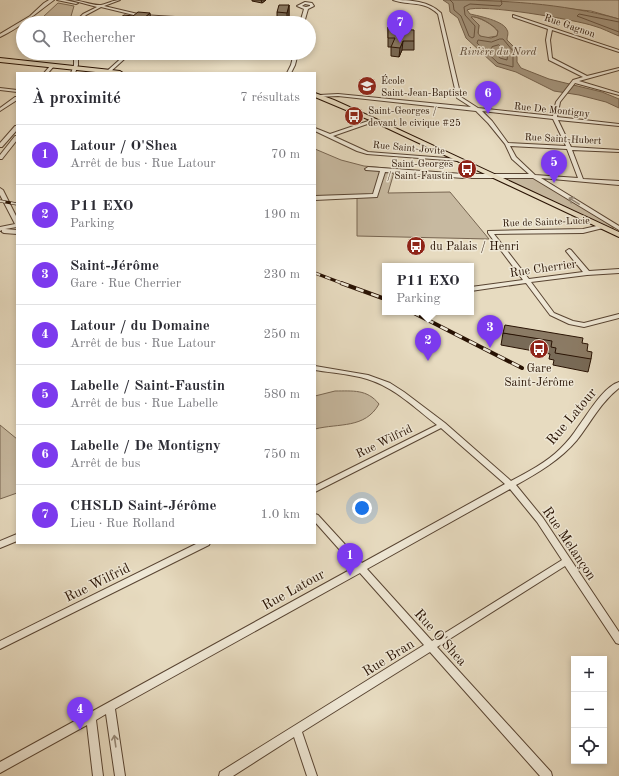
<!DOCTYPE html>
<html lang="fr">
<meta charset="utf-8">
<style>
:root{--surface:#fff;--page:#f2f2f3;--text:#2b2b33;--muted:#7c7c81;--line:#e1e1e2;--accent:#7c3aed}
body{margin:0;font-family:"Old Standard TT",serif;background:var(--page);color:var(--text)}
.controls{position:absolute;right:12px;bottom:12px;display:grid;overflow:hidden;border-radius:0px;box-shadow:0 2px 6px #0003}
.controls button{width:36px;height:36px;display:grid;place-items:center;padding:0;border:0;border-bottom:1px solid var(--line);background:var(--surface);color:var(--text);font:20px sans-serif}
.you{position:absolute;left:362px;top:508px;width:14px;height:14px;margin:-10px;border:3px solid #fff;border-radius:50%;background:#1a73e8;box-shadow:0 0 0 6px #1a73e833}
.badge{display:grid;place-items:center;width:26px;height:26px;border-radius:50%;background:var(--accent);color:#fff;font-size:13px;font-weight:700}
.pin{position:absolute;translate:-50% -33px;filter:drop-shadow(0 1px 2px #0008)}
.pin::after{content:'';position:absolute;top:21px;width:14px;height:12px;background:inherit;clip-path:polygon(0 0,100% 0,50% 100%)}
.popup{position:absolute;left:382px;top:263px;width:92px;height:52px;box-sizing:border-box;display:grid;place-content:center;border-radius:0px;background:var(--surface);filter:drop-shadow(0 1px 3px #0005);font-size:13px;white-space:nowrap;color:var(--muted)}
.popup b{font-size:15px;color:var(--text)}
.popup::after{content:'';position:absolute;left:50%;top:100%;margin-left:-8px;border:8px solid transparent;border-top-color:var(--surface)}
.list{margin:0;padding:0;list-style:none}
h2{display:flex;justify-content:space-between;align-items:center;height:52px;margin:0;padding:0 16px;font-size:17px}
h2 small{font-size:13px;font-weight:400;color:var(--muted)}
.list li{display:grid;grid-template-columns:26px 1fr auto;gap:12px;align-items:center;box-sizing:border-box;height:60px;padding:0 16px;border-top:1px solid var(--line)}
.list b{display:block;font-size:15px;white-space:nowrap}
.list p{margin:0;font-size:13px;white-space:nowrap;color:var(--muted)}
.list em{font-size:13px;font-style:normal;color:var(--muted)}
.icon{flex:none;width:22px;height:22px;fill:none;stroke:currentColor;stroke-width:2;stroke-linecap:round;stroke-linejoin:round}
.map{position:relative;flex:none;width:619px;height:776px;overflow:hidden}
.search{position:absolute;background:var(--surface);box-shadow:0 2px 6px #0003;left:16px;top:16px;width:300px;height:44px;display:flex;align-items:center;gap:10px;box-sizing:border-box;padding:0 14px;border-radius:22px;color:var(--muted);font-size:15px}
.panel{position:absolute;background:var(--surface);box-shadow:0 2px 6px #0003;left:16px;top:72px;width:300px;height:472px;border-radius:0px}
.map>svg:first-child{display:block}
</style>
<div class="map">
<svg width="619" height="776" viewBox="0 0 619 776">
<rect width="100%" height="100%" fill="#e7dbc0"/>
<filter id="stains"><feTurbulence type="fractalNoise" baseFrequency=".005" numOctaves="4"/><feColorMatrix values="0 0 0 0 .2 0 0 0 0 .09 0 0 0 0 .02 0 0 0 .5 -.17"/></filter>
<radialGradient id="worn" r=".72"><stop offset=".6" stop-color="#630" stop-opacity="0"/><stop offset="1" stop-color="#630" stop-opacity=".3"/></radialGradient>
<g fill="#c7b9a0" stroke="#786652">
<path d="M479,0h140v19l-28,-8z"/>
<path d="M58,3l16,3 -5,17h-10l2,-3 -3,-2 -15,-1z"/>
<path d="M470,16c9,1 23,8 28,16l-1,4 -12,2 -7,-3 1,-10z"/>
<path d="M315,149l26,11 23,6 31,3 -7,24 62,-1 39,47 -132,-3v-40h-42z"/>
<path d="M493,176h41l79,51v2l-4,-1z"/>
<path d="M335,391c18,0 32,-2 44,13 -14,25 -40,19 -64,25v-33z"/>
<path d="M0,425l17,14v54l-17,6z"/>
</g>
<path fill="#a69780" stroke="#74624e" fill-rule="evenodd" d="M443,0c58,0 119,3 176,19v17c-8,-3 -17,-8 -25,-10 -17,-6 -115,-23 -127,-16l3,4c9,2 34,7 37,16 2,3 0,7 0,10l10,10v12l4,6 28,11 53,13 17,7v9l-13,-6 -27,-7 -25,-4 -38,-19 -20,-6 -30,-28 -8,-20 -8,-6 -1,-8zM471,17c6,-2 23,8 27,14l-1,5 -6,2 -11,-2 -2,-3 1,-8z"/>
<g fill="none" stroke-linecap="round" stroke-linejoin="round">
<g stroke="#675442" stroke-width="1">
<path d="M450,0l3,3 1,7 7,6 8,20 3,2 2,-1 1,-11 -10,-11 -1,-8 6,-3 30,2 2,-2 -1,-4"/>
<path d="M619,22l-40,-8 -2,2 42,16"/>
<path d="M500,39h3l10,12v16l-15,-4 -21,-20 1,-3 13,2z"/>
<path d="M499,45l9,8 -1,7 -7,-2 -9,-8 1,-3z"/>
</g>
<defs>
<g id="minor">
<path d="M49,0h5c-18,13 -34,28 -54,37v-3l30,-18 14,-13z"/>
<path d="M57,0h8l13,3 -2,1z"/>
<path d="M71,0c9,0 22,6 30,5 6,-1 12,-5 19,-5l-16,6 38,9 33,2 2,1 -2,1 -33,-2 -41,-10 -15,8 -8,8h-4l9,-9 14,-7z"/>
<path d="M393,0c17,0 36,1 48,13l20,84 17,11 75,8 3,-14 17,-22 10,-3 -34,-17 -3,-20 2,-11 -35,-12v-2l106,35v2l-67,-22 -2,10 2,18 35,18 32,-8v2l-40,11 40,12v2l-44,-12 -15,19 -3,15 62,7v2l-61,-6 13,27 48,3v2l-47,-2 11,29 36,2v4l-78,-7 78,48v4l-86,-52h-70l-78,-6 -8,25 -62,3v-4l58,-2 7,-23 -14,-1 -1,-1 3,-2 95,7h66l-17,-15 -7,-15 -17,-21 -12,-12 -138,-15 -21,1v-2h2l19,-1 133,13 -14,-9 -19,-84c-14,-14 -29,-8 -45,-14zM482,111l71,8 13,27 -58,-3 -16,-22zM510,146l57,3 11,29 -43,-3 -19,-18z"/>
<path d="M305,2l7,1 2,3 -6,3 -4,14h-4l4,-14 -7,-3zM305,4l5,1v1l-4,1 -4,-1z"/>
<path d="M74,53h4v12l-3,8h-4l3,-8z"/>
<path d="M127,53h4l-22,20h-2v-2z"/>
<path d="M294,53h4l-3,12 -4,8h-4l4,-8z"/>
<path d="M51,65l3,1 -6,7h-4z"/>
<path d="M0,88l17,2v2l-17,-2z"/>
<path d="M15,97h2v3l-17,11v-3z"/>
<path d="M374,119h2v2l-43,15 35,16 91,7 2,1 -2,1 -92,-7 -10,-3 -42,-20v-3l15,6z"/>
<path d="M15,126h2v4l-15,17h-2v-4z"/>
<path d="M15,136h2v4l-15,19h-2v-4z"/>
<path d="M0,188l3,2 14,28v9l-12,2 12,1v4l-13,-1 -2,-1v-2l-2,1v-4l15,-3 -15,-29z"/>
<path d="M601,225l3,2 -1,1 -20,5 -89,1 35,45 54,-7 -17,-21 3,-2 2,1 18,21 30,-2v4l-32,2 -56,7 23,31 19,8 11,2 35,-9v4l-35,9 -15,-3 -19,-9 -24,-32 -55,8v-4l52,-7 -35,-47v-2l95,-2z"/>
<path d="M315,366l53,9 22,8 14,9 41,31 66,58c17,-9 36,-19 49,-32 7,-7 13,-14 18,-22 10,-13 25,-40 41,-45v6c-18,14 -28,34 -42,52 -17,20 -39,33 -61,45l27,33 76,114v12l-3,-1 -51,-77 -128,81 114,125 1,4h-12l-110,-124 -128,80 15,44h-10l-13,-39 -61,39h-14l1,-4 204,-127 -64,-72 -245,136 10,67h-10l-9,-62 -10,6 7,56h-10l-6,-51 -87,48v-11l355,-195 -40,-45v-8l3,1 44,48 143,-79 -64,-56 -126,64v-6l122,-61c-22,-17 -43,-38 -70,-46 -16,-5 -35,-6 -52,-9zM510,489l27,33 25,38 -130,81 -65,-72z"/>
<path d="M17,534v7l-17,7v-7z"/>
<path d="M198,543h12l-1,2 -209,104v-8z"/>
</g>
<g id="major">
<path d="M0,58l120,13 3,2h-18l-105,-11z"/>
<path d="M315,93l19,7 42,19 243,113v5l-247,-116 -57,-24z"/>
</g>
</defs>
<use href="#minor" stroke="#584432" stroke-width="2"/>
<use href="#major" stroke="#281203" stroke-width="2"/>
<use href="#minor" fill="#efe8d6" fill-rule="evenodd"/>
<use href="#major" fill="#e7dbc0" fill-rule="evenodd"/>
<defs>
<g id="rail-far1">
<path d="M0,201l17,3"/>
<path d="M315,273l29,11"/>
</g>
<g id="rail">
<path d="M341,283l44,16"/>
<path d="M412,312l110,56"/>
</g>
</defs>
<use href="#rail-far1" stroke="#281203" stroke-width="3"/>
<use href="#rail" stroke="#281203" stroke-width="4"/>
<use href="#rail-far1" stroke="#efe8d6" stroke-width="2" stroke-dasharray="5.5" stroke-linecap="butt"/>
<use href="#rail" stroke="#efe8d6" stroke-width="2.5" stroke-dasharray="8" stroke-linecap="butt"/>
</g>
<g fill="#786a57" stroke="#281203">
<path d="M252,0h14l-4,3 -10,-2z"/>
<path d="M289,5v13l-1,5h-11v-11z"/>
<path d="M388,27l13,2 13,12v9h-12l-3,7 -8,-1v-9h-3z"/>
<path d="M503,333l79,10 9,16 -3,13 -35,-7 1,-5 -5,-1 1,-5 -49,-9z"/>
</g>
<g fill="#615647" stroke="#281203">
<path d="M261,0h5l-4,3z"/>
<path d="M289,5v13l-1,5h-1v-10z"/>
<path d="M150,13l1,9v1h-13z"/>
<path d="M402,22l-1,9 -3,-2z"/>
<path d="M403,41l-1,9 -3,7 1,-9z"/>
</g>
<g fill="#8b7b65" stroke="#281203">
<path d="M279,5h10l-2,8 -10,-1z"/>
<path d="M138,12l12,1 -12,10h-26l12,-8 9,1z"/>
<path d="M393,20l9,2 -4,7 16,1v11h-11l-3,7 -9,-1 4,-9h-7v-11h2z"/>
<path d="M505,325l78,13 -1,5 6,1 -1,7 5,1 -1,7 -36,-6 1,-5 -5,-1 1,-6 -49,-8z"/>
</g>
<defs><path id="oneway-shaft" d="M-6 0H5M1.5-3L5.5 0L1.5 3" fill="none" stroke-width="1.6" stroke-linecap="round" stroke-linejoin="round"/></defs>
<g stroke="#958877">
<use href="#oneway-shaft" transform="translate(574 201) rotate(-149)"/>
<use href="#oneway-shaft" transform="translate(115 741) rotate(-98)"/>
</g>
<defs>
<symbol id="school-disc" viewBox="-11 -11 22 22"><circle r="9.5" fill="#8f2418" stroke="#efe8d6"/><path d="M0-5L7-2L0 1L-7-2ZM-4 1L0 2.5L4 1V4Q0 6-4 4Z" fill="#fff"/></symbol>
<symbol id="bus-disc" viewBox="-11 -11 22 22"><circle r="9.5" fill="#8f2418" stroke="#efe8d6"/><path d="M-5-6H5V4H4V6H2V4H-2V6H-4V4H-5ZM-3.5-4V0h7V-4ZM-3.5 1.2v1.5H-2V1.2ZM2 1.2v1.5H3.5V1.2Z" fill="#fff"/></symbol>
</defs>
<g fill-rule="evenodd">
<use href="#school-disc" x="356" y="75" width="22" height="22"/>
<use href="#bus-disc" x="343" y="105" width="22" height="22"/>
<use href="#bus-disc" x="456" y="158" width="22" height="22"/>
<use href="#bus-disc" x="405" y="235" width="22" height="22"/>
<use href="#bus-disc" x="528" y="338" width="22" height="22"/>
</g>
<g text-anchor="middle" stroke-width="3" stroke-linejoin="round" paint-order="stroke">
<g font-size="10" fill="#281203" stroke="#efe8d6">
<text transform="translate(570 25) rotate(19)" y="4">Rue Gagnon</text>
<text transform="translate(552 109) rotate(6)" y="4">Rue De Montigny</text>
<text transform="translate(563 138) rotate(3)" y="4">Rue Saint-Hubert</text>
<text transform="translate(409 147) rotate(5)" y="4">Rue Saint-Jovite</text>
<text transform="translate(546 221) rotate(-2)" y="4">Rue de Sainte-Lucie</text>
</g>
<g font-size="10" fill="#281203" stroke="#efe8d6" text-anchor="start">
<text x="381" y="84">École<tspan x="381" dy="12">Saint-Jean-Baptiste</tspan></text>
<text x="368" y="114">Saint-Georges /<tspan x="368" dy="12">devant le civique #25</tspan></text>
<text x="453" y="167" text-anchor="end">Saint-Georges<tspan x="453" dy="12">/ Saint-Faustin</tspan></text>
</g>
<g font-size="11" font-style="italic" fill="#5a4735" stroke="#efe8d6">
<text x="498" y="55">Rivière du Nord</text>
</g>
<g font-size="12" fill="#281203" stroke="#efe8d6" text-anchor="start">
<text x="430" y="250">du Palais / Henri</text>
<text x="539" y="372" text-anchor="middle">Gare<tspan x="539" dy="14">Saint-Jérôme</tspan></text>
</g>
<g font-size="12" fill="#281203" stroke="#efe8d6">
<text transform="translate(543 268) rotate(-8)" y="4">Rue Cherrier</text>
<text transform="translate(384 441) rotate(-26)" y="4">Rue Wilfrid</text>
</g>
<g font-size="14" fill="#281203" stroke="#efe8d6">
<text transform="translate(571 416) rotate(-50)" y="5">Rue Latour</text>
<text transform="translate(570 543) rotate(56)" y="5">Rue Melançon</text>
<text transform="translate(97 582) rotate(-26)" y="5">Rue Wilfrid</text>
<text transform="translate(293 589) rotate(-29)" y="5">Rue Latour</text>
<text transform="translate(441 637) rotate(48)" y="5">Rue O'Shea</text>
<text transform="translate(388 657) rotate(-32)" y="5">Rue Bran</text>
</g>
</g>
<rect width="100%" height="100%" filter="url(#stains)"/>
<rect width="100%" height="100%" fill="url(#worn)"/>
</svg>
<div class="controls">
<button>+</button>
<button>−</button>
<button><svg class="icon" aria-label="locate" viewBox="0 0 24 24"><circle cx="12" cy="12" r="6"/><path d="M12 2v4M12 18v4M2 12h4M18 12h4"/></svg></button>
</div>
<div class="you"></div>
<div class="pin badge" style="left:350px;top:576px">1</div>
<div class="pin badge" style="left:428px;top:361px">2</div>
<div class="popup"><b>P11 EXO</b>Parking</div>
<div class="pin badge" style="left:490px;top:348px">3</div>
<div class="pin badge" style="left:80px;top:730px">4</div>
<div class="pin badge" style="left:554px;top:183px">5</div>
<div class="pin badge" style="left:488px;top:114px">6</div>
<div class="pin badge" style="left:400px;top:43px">7</div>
<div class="search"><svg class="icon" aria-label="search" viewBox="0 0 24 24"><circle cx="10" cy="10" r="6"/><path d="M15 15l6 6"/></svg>Rechercher</div>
<section class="panel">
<h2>À proximité<small>7 résultats</small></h2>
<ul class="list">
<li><span class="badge">1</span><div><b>Latour / O'Shea</b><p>Arrêt de bus · Rue Latour</p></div><em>70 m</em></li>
<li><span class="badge">2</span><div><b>P11 EXO</b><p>Parking</p></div><em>190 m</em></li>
<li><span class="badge">3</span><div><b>Saint-Jérôme</b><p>Gare · Rue Cherrier</p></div><em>230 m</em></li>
<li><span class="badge">4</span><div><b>Latour / du Domaine</b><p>Arrêt de bus · Rue Latour</p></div><em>250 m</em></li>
<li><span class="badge">5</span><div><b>Labelle / Saint-Faustin</b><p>Arrêt de bus · Rue Labelle</p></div><em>580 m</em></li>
<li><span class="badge">6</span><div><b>Labelle / De Montigny</b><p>Arrêt de bus</p></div><em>750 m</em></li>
<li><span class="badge">7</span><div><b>CHSLD Saint-Jérôme</b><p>Lieu · Rue Rolland</p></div><em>1.0 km</em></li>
</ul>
</section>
</div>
